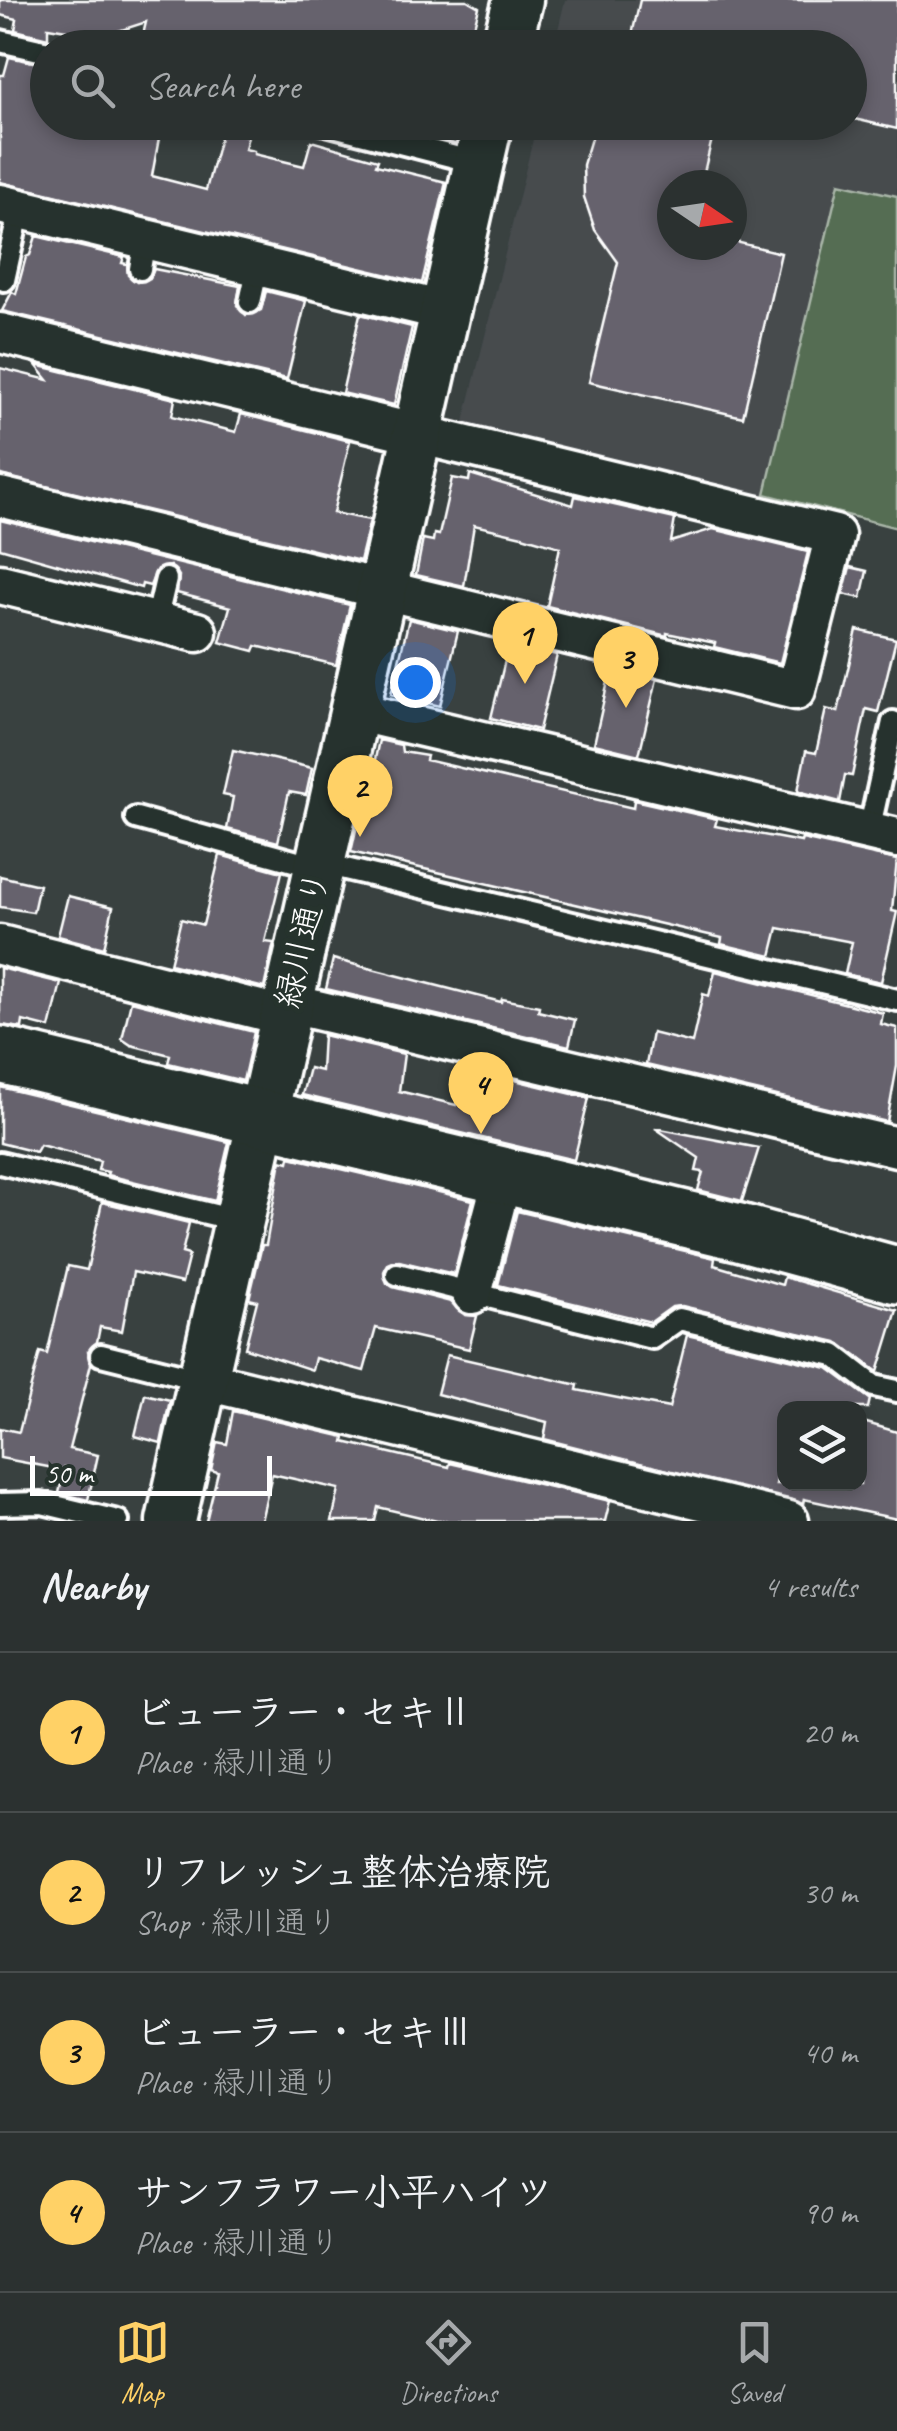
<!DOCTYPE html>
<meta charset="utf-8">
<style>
:root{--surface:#2b3130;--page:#333938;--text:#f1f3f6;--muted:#a6a9ab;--line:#474c4c;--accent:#ffd166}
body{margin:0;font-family:Caveat,"Klee One",sans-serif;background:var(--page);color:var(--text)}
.controls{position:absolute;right:30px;bottom:30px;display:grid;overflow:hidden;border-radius:20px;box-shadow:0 5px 15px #0003}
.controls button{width:90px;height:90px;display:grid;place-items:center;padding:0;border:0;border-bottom:2px solid var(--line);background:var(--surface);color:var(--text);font:50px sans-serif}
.compass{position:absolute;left:657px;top:170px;width:90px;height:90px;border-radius:50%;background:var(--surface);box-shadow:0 5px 15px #0003;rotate:103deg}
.scale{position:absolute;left:30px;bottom:25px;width:242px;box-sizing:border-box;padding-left:10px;border:5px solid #fff;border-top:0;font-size:28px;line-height:35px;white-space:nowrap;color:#fff;-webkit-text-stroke:8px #26332d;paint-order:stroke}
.you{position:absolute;left:415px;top:682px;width:35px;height:35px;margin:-25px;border:8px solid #fff;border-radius:50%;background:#1a73e8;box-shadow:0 0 0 15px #1a73e833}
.badge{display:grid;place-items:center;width:65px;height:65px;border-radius:50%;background:var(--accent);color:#111;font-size:32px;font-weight:700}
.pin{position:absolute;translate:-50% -82px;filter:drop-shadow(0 2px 5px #0008)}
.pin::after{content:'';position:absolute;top:52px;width:35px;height:30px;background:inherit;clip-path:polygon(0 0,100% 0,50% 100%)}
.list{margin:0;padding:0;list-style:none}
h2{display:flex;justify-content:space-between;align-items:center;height:130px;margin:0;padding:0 40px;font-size:42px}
h2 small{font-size:32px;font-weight:400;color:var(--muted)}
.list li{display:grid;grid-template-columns:65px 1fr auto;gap:30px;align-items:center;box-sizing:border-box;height:160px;padding:0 40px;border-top:2px solid var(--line)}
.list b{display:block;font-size:38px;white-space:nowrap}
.list p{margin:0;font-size:32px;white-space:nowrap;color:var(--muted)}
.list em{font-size:32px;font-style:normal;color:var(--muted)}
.icon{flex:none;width:55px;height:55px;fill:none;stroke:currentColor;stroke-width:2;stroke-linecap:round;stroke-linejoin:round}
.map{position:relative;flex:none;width:897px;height:1521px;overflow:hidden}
.search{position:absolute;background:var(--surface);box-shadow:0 5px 15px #0003;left:30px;right:30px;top:30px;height:110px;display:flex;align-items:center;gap:25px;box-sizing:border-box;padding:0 35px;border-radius:55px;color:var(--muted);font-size:38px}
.sheet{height:770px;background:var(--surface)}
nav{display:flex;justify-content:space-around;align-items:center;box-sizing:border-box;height:140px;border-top:2px solid var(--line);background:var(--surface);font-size:28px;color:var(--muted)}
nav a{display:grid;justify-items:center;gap:5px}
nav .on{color:var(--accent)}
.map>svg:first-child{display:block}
</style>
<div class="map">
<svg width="897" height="1521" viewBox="0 0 897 1521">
<rect width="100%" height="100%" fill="#394140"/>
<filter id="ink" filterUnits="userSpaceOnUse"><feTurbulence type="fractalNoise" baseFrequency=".01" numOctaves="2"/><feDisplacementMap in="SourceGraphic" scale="20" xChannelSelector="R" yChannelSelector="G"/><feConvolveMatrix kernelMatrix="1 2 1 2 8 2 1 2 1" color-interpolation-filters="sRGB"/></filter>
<g filter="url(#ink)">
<path fill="#464b4e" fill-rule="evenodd" d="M565,0h332v526l-434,-100 74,-303 313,-1v-74l-296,-1zM672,185h60v60h-60z"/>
<path fill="#546d53" stroke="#aab6a9" stroke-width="2.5" d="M839,183l58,13v332l-132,-34z"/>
<g fill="#66626d" stroke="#fff" stroke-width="2.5">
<path d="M0,0h467l12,7 -7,27 -9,-3 -2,17h-321l6,-26 -43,14 -55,-9v11l-33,-8 2,-11 -17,-4z"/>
<path d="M640,0h257v129l-47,-11v-70h-221z"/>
<path d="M9,57l39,8v57h114l-10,54 54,14 16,-60 26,6 -3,13 9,2v3l50,12 7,-25 67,19 -2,5 70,17 -24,101 -422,-101v-107h4z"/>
<path d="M596,122h120l-15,63h-29v60h60v-4l49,12 -38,164 -154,-35 29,-120 -23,-32 -11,-33 -1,-32z"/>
<path d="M36,236l88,21 -2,6 5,1 1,11 9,7 13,-4 4,-9 86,17 -3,19 9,10 15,-5 5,-19 40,10 -19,78 -285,-68 10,-19 4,2 10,-37 4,-2z"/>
<path d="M360,314l52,13 -18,78 -52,-12z"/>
<path d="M36,365l139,34 -3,17 64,16 5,-18 109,27 -17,72 37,7 -10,41 -360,-86v-107l48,12z"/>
<path d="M470,474l103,31 2,-9 100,23 -4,23 42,-13 95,23 -28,111 -66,-16 1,-4 -48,-10v3l-120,-30 13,-59 -38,-11 -48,-11 -10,61 -48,-11 7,-36 10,2 1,-7 5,1 13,-57 17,3z"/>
<path d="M0,520l350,85 -14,60 -80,-19 -2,5 -34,-9 10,-35 -53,-14 2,-17 -9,-10 -13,3 -7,17 -8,-2 -1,4 -141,-40z"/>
<path d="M850,567l17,4 -6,27 -18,-4z"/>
<path d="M409,619l49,12 -18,75 -49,-12z"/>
<path d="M857,630l39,9 -18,73 -12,-3 -14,67 -7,-1 -5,27 -42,-11 8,-40 10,2 10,-44 12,3z"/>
<path d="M509,644l48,11 -18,75 -48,-12z"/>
<path d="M611,668l46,11 -18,76 -45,-11z"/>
<path d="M379,740l22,5 1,7 25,4 -1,4 207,48 1,-8 83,19 -2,7 86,16 1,-3 95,21 -5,51 5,1 -16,70 -36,-8 7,-32 -74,-14 -7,28 -50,-12 1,-6 -371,-86 7,-31 4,1z"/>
<path d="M233,750l79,18 -6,27 -17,-3 -11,50 -51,-13 6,-32 -10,-2z"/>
<path d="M220,855l62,17 -17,70 9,1 -10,45 -94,-24 11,-45 22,6z"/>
<path d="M0,876l39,9 -6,27 -33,-5z"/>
<path d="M68,896l45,11 -9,41 -46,-12z"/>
<path d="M333,959l168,43 1,-3 37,7 -1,5 37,9 -6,26 -243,-57z"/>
<path d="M0,968l61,15 -11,45 -27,-7 -1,7 -22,-3z"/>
<path d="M715,971l168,42 -2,11 16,4v38l-10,56 -241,-57 6,-32 40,10 11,-49 6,2z"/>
<path d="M131,1001l123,31 -11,49 -75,-18 2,-8 -39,-10 -9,-6z"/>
<path d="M323,1035l81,19 -5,37 57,14 9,-37 124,30 -15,62 -272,-65 7,-27 12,3z"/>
<path d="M0,1087l229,55 -14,59 -108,-26 1,-3 -10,-2 2,-9 -60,-16 -4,7 -36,-9z"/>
<path d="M655,1128l104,20 -17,53 -44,-11 5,-18 -7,-1 3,-13z"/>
<path d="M290,1157l183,43 -19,74 -55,-13 -11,3 -4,8 3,11 6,4 58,15 14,13 12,1 -8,33 -93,-21 -12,43 -49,-13 -3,12 -67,-22 12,-47 -8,-2 13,-54h4l15,-85 8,2z"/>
<path d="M102,1202l87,21 -7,30 7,2 -7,28 -49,-11 -11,59 -22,-4 -3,15 -9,9 3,13 -22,85 29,6 -10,45 -29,-7 6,-27 -1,4 -64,-12v-30l19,4 21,-80 7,2 21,-88 19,4z"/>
<path d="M517,1211l198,47 -1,7 68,20 2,-8 113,33 -19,62 -41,-30 -155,-36 -10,1 -21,15 -153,-37z"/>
<path d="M687,1335l141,33 42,31 -2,9h-84v40l-8,36h84v-63l37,11v87l-93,-20 -1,5 -259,-65 3,-17 -110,-28 10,-39 131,30 -1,5 92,18z"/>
<path d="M145,1394l25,6 -9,43 -26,-7z"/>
<path d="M233,1411l112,26 -1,5 105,25 1,-4 160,38 -5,20h-168l-59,-14 -3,14h-43l7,-32 -67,-15 -11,47h-55l12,-49 -7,-2 6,-28 10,2z"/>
</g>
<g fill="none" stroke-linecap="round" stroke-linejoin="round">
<defs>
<g id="service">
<path d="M0,41l48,11"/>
<path d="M318,122l160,41"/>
<path d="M140,269l5,-30"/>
<path d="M4,280l16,-72"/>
<path d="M250,302l8,-36"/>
<path d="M156,622l10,-43"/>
<path d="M136,818l183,50"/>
<path d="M869,831l24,-109"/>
<path d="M320,863l577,137"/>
<path d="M0,1163l239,58"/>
<path d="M397,1274l255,64 27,-19 155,36 40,31 23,5"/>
<path d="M101,1355l101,25"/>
<path d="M0,1504l42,-1 76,18"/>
</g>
<g id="minor">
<path d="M0,204l444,107"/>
<path d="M0,333l835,202 -39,155 -796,-193"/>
<path d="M0,584l197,48"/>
<path d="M354,711l543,127"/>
<path d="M0,945l284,71"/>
<path d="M287,1003l610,144"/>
<path d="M472,1294l31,-118"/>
<path d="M202,1380l587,141"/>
</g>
<g id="tertiary">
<path d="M506,48l12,-48"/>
<path d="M171,1521l317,-1399"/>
</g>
<path id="secondary" d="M0,1055l739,177 158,43"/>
</defs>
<use href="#service" stroke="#fff" stroke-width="28"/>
<use href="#minor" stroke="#fff" stroke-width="45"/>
<use href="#tertiary" stroke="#fff" stroke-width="55"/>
<use href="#secondary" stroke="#fff" stroke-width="62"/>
<use href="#service" stroke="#26332d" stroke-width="20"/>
<use href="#minor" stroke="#26332d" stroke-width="38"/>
<use href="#tertiary" stroke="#26332d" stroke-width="48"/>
<use href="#secondary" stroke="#26332d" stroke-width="55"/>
</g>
</g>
<g text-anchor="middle" stroke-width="10" stroke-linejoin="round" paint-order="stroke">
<g font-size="35" fill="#fff" stroke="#26332d">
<text transform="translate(302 939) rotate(-77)" y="12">緑川通り</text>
</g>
</g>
</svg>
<div class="controls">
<button><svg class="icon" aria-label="layers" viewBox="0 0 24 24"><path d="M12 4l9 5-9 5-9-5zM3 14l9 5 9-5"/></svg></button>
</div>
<svg class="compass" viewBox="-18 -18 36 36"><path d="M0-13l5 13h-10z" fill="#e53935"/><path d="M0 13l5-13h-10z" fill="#a6a9ab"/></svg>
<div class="scale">50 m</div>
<div class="you"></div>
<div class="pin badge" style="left:525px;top:684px">1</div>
<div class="pin badge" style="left:360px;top:837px">2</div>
<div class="pin badge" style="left:626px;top:708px">3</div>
<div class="pin badge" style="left:481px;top:1134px">4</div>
<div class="search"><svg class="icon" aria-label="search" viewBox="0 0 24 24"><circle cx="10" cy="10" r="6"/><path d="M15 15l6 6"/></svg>Search here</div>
</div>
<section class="sheet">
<h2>Nearby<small>4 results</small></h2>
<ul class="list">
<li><span class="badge">1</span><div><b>ビューラー・セキⅡ</b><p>Place · 緑川通り</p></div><em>20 m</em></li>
<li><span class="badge">2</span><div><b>リフレッシュ整体治療院</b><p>Shop · 緑川通り</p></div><em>30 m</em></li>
<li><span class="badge">3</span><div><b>ビューラー・セキⅢ</b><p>Place · 緑川通り</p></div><em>40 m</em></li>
<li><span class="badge">4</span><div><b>サンフラワー小平ハイツ</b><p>Place · 緑川通り</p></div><em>90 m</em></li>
</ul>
</section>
<nav>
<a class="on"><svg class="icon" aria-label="map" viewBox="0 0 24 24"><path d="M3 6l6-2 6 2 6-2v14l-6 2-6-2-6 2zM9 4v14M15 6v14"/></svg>Map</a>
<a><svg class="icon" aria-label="directions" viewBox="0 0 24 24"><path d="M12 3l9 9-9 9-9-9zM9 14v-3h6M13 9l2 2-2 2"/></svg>Directions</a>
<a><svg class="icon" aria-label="saved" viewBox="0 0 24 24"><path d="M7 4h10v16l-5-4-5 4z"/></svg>Saved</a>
</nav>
